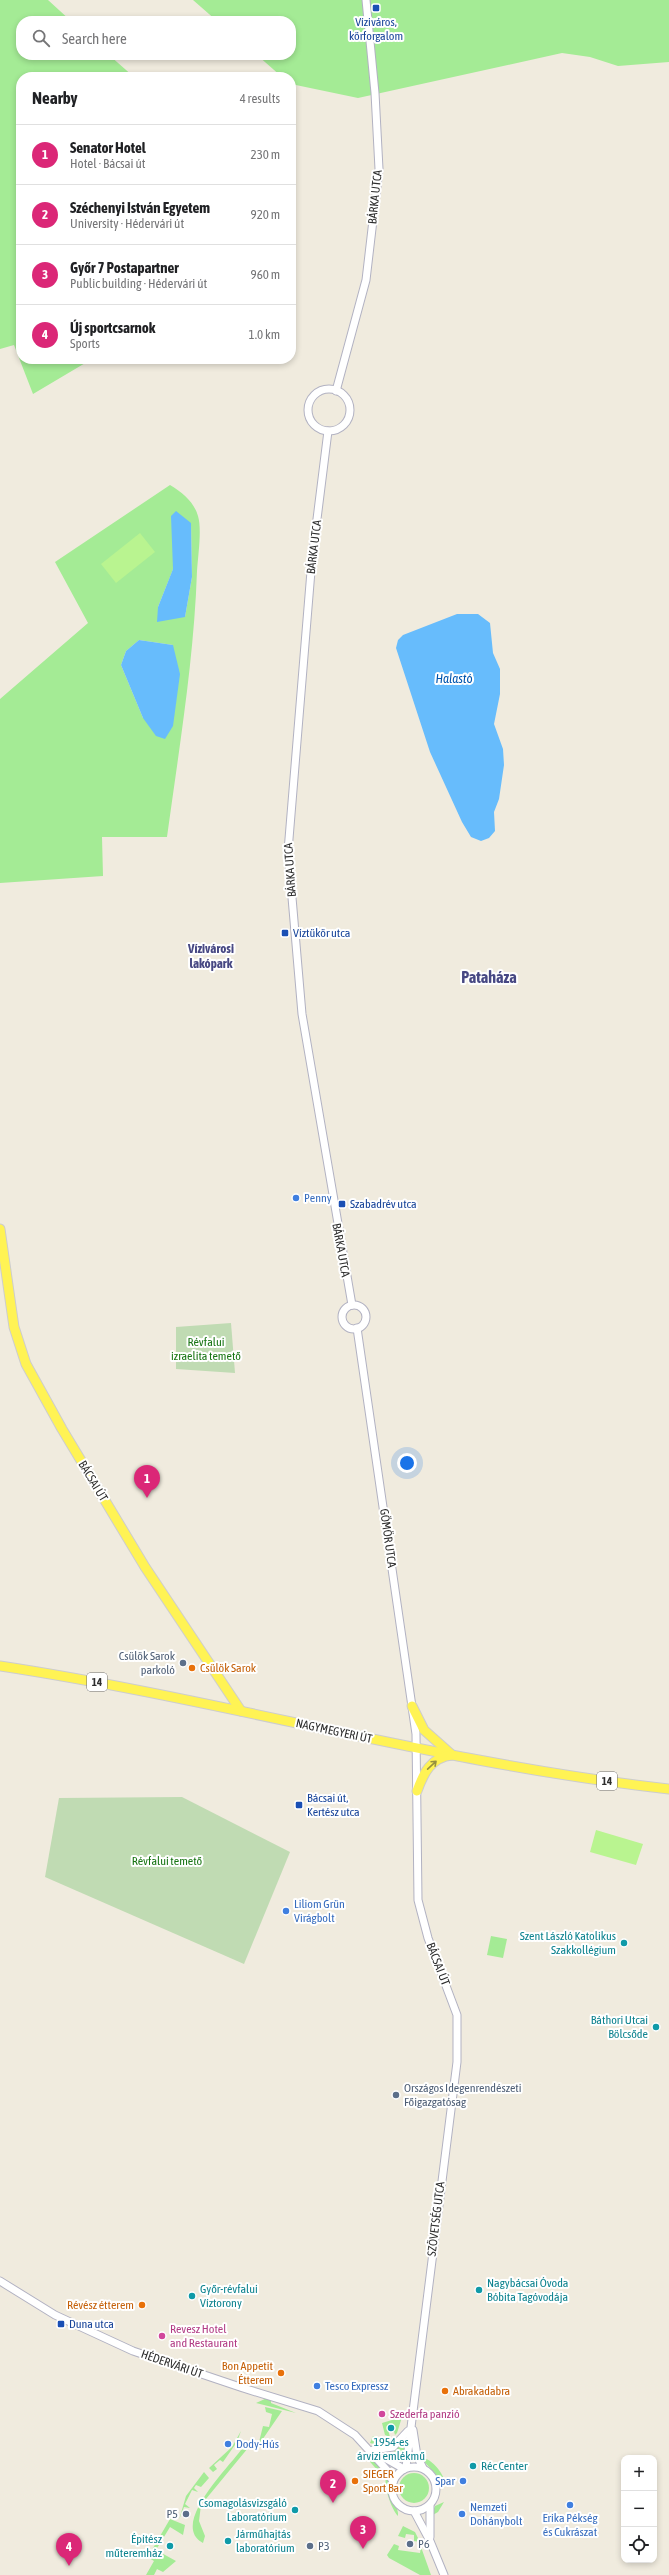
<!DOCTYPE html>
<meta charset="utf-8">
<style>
:root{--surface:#fff;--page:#f6f6f6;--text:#202124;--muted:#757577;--line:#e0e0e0;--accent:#db2777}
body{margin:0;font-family:"Asap Condensed",sans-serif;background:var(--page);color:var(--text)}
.controls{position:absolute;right:12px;bottom:12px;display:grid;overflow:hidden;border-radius:8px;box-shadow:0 2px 6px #0003}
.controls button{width:36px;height:36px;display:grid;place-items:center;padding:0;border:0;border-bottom:1px solid var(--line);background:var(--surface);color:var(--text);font:20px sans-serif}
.you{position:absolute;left:407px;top:1463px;width:14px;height:14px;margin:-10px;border:3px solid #fff;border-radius:50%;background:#1a73e8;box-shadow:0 0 0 6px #1a73e833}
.badge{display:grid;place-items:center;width:26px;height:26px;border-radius:50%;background:var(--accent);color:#fff;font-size:13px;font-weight:700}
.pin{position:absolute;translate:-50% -33px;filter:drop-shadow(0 1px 2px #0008)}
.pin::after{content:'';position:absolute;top:21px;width:14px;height:12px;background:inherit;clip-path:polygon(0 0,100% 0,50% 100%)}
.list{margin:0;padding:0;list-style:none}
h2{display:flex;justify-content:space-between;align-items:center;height:52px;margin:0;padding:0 16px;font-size:17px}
h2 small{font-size:13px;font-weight:400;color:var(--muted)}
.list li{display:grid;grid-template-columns:26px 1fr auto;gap:12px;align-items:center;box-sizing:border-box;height:60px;padding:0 16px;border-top:1px solid var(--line)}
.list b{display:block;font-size:15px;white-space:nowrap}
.list p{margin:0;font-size:13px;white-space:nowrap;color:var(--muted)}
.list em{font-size:13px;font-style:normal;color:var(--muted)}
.icon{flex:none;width:22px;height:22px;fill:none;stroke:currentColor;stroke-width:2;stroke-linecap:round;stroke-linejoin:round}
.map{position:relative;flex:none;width:669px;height:2575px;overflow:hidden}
.search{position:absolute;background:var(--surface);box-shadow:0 2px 6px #0003;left:16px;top:16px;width:280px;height:44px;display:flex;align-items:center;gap:10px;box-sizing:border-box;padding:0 14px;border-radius:16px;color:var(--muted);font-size:15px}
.panel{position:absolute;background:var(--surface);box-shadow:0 2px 6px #0003;left:16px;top:72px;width:280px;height:292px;border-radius:16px}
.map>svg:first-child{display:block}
</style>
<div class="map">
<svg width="669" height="2575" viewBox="0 0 669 2575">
<rect width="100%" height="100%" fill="#f0ebde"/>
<g fill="#a4eb95" fill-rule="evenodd">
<path d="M0,0h48l23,21h-50v34h88l25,22h-113v282h71l-59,35 -19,-49 -14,4z"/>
<path d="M193,0h476v62l-51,4 -28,-9 -28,-4 -204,45 -67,-14v-7h-9l-25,-22h34v-34h-74z"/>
<path d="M170,485c13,8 24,17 28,31 4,13 0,40 -1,55 -3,89 -18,178 -30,266h-65l1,39 -103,7v-184l88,-76 -33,-61zM191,524l1,53 -7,40 -27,-10zM139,640l34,5 -30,73 -22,-53 5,-14z"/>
<path d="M491,1936l16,3 -4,19 -16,-3z"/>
<path d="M267,2398l4,2v3l25,10 -40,-10z"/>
<path d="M265,2407l17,4 -24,35 5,-20 6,1 3,-13 -6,-2z"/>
<path d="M402,2417l-5,16 -2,2 -3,-11 -5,2 3,11 -5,-2 -3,-12z"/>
<path d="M241,2431l-4,11 -14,20 -3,-2 -6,5 3,4 -4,3 -4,-4 23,-21z"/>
<path d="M373,2436l11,6 1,5 -15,-4z"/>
<path d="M405,2440v14l-5,1 -8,-5z"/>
<path d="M248,2448l-47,57 -2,16 6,15 -2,7c-34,-18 26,-76 38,-93z"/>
<path d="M367,2454l15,15 -3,3 -15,-17z"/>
<path d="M420,2457c14,2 24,18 27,30z"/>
<path d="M204,2472l5,6 -8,9 -5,-2 -2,3 4,4 -6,-2 -7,14 5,4 -6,-1 -5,13 7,-24z"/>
<circle cx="414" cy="2488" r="15"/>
<path d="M387,2474c3,8 1,15 3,23 3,7 9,11 8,19 -7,-7 -16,-34 -11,-42z"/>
<path d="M444,2502l-6,10 -7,4 4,-10z"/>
<path d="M170,2519l15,6 -2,10 -13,-8 -14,23 20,11 -13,11 -6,-3 -3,6h-8l8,-14 -5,-3v-3z"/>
<path d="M403,2526l12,6 5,10 -6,-1v-6l-8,-1 -1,4 -7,-2z"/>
<path d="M394,2544l5,2 -1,4 22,3 1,-6 10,28h-11l-31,-17 -2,-3z"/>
</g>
<g fill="#c0dbb3">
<path d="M231,1323l4,50 -59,-4v-42z"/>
<path d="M182,1797l108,55 -46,112 -199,-87 14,-79z"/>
</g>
<g fill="#b9f490">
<path d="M140,533l15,19 -39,31 -15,-19z"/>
<path d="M596,1830l47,14 -7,21 -46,-13z"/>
</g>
<g fill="#67bcfc">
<path d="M176,511l15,12 1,54 -7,40 -28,5 1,-15 15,-38 -2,-53z"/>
<path d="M457,614h21l12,9 3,30 7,16v25l-6,30 9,25 1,16 -5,34 -5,13 1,19 -6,7 -8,3 -10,-4 -9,-15 -32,-70 -34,-104 2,-8 5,-5z"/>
<path d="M139,640l34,5 7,29 -7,52 -8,13 -9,-3 -13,-18 -22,-53 5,-14z"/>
</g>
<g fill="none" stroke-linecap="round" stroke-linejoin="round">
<defs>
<g id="minor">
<circle cx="329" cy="410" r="21"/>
<path d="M336,391l30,-111 13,-111 -4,-76 -9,-93"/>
<path d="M328,431l-16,128 -24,292 14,163 50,291"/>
<circle cx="354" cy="1317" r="12"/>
<path d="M357,1328l59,406 2,166 10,38 29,77v47l-51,405"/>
<path d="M0,2281l55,34 78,36 110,37 75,23 37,24 32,35 6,12"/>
<path d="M413,2430l4,26 6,12"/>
<path d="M373,2450l20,-3 15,-16"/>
<path d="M374,2452l30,17"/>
<circle cx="414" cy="2489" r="22"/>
<path d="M430,2505v32"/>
<path d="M414,2511l16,30 14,34"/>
</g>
<g id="major">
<path d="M0,1229l14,98 12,37 36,65 83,138 96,144"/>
<path d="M0,1666c224,34 443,98 669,123"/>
<path d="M412,1706l12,24 27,24"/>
<path d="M417,1791c6,-17 14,-34 35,-36"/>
</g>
</defs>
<use href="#minor" stroke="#b2b2c2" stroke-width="9"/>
<use href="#major" stroke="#cdcdcd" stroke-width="11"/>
<use href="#minor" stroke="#fff" stroke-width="7"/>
<use href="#major" stroke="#fff354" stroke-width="9"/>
</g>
<defs><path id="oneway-shaft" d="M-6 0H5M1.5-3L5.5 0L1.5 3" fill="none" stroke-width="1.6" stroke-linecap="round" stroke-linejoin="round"/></defs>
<use stroke="#969040" href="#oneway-shaft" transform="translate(432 1765) rotate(-43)"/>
<g fill="#1a4fb4" stroke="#fff" stroke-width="1.5">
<rect x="372" y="4" width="8" height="8" rx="2"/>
<rect x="281" y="929" width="8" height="8" rx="2"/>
<rect x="338" y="1200" width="8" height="8" rx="2"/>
<rect x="295" y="1801" width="8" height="8" rx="2"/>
<rect x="57" y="2320" width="8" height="8" rx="2"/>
</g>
<g fill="#3f7fe0" stroke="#fff" stroke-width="1.5">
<circle cx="296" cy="1198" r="4"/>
<circle cx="286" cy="1911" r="4"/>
<circle cx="317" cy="2386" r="4"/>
<circle cx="228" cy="2444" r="4"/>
<circle cx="463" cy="2481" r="4"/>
<circle cx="570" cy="2505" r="4"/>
<circle cx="462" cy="2514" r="4"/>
</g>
<g fill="#5c6f8a" stroke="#fff" stroke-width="1.5">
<circle cx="183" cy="1663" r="4"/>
<circle cx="396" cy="2095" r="4"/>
<circle cx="186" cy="2514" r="4"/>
<circle cx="410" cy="2544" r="4"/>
<circle cx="310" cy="2546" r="4"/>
</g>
<g fill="#e8710a" stroke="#fff" stroke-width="1.5">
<circle cx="192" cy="1668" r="4"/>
<circle cx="142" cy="2305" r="4"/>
<circle cx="281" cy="2373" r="4"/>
<circle cx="445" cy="2391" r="4"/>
<circle cx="355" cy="2481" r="4"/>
</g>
<g fill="#0f9aa8" stroke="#fff" stroke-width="1.5">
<circle cx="624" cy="1943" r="4"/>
<circle cx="656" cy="2027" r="4"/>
<circle cx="479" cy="2290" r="4"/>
<circle cx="192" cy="2296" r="4"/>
<circle cx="391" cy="2428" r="4"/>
<circle cx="473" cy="2466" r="4"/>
<circle cx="295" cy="2510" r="4"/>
<circle cx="228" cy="2541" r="4"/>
<circle cx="170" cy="2546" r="4"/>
</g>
<g fill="#d1479c" stroke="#fff" stroke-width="1.5">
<circle cx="162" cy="2336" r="4"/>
<circle cx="382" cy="2414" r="4"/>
</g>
<g text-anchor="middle" stroke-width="4" stroke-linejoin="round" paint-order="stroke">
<g fill="#fff" stroke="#6c6c6c" stroke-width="1">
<rect x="87" y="1673" width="20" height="18" rx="3"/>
<rect x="597" y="1772" width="20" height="18" rx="3"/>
</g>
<g font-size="11" font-weight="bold" fill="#2d2d2d">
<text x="97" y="1686">14</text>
<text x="607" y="1785">14</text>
</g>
<g font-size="12" fill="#164399" stroke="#fff" text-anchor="start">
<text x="376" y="26" text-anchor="middle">Víziváros,<tspan x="376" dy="14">körforgalom</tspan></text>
<text x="293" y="937">Víztükör utca</text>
<text x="350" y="1208">Szabadrév utca</text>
<text x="307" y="1802">Bácsai út,<tspan x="307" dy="14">Kertész utca</tspan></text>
<text x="69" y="2328">Duna utca</text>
</g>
<g font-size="12" fill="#2d2d2d" stroke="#fff">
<text transform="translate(375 197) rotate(-84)" y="4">BÁRKA UTCA</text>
<text transform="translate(314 547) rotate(-83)" y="4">BÁRKA UTCA</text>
<text transform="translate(290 870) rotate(-94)" y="4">BÁRKA UTCA</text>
<text transform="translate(341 1250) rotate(80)" y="4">BÁRKA UTCA</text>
<text transform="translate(93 1481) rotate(59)" y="4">BÁCSAI ÚT</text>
<text transform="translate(388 1538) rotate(82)" y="4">GÖMÖR UTCA</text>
<text transform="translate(334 1731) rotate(12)" y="4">NAGYMEGYERI ÚT</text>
<text transform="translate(438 1964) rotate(69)" y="4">BÁCSAI ÚT</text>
<text transform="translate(436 2219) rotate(-83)" y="4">SZÖVETSÉG UTCA</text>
<text transform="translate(172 2364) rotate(19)" y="4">HÉDERVÁRI ÚT</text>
</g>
<g font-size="12" fill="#366cbe" stroke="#fff" text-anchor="start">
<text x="304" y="1202">Penny</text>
<text x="294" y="1908">Liliom Grün<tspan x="294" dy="14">Virágbolt</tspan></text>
<text x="325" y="2390">Tesco Expressz</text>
<text x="236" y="2448">Dody-Hús</text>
<text x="455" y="2485" text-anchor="end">Spar</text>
<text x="470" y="2511">Nemzeti<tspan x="470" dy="14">Dohánybolt</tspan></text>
<text x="570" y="2522" text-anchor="middle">Erika Pékség<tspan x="570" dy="14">és Cukrászat</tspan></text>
</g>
<g font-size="12" fill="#177413" stroke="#fff">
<text x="206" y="1346">Révfalui<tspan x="206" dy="14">izraelita temető</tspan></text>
<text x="167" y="1865">Révfalui temető</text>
</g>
<g font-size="12" fill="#4e5e75" stroke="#fff" text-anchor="start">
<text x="175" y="1660" text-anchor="end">Csülök Sarok<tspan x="175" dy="14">parkoló</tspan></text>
<text x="404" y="2092">Országos Idegenrendészeti<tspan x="404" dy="14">Főigazgatósag</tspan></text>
<text x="178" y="2518" text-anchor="end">P5</text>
<text x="418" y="2548">P6</text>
<text x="318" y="2550">P3</text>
</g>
<g font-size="12" fill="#c56008" stroke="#fff" text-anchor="start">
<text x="200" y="1672">Csülök Sarok</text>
<text x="134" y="2309" text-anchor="end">Révész étterem</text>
<text x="273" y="2370" text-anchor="end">Bon Appetit<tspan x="273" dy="14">Étterem</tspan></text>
<text x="453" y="2395">Abrakadabra</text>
<text x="363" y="2478">SIEGER<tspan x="363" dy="14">Sport Bar</tspan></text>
</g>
<g font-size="12" fill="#0d838f" stroke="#fff" text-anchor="end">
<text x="616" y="1940">Szent László Katolikus<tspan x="616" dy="14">Szakkollégium</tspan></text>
<text x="648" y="2024">Báthori Utcai<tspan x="648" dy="14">Bölcsőde</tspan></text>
<text x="487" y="2287" text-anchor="start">Nagybácsai Óvoda<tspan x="487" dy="14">Bóbita Tagóvodája</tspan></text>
<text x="200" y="2293" text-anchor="start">Győr-révfalui<tspan x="200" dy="14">Víztorony</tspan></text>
<text x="391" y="2446" text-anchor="middle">1954-es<tspan x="391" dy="14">árvízi emlékmű</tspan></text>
<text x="481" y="2470" text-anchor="start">Réc Center</text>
<text x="287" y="2507">Csomagolásvizsgáló<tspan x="287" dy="14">Laboratórium</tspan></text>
<text x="236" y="2538" text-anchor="start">Járműhajtás<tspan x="236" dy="14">laboratórium</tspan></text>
<text x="162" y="2543">Építész<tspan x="162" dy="14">műteremház</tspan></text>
</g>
<g font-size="12" fill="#b23c85" stroke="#fff" text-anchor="start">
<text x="170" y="2333">Revesz Hotel<tspan x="170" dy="14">and Restaurant</tspan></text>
<text x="390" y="2418">Szederfa panzió</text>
</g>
<g font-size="13" font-style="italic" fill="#0055ae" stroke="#fff">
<text x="454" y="683">Halastó</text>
</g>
<g font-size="13" font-weight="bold" fill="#474883" stroke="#fff">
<text x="211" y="953">Vízivárosi<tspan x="211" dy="15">lakópark</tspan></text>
</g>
<g font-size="16" font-weight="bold" fill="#474883" stroke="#fff">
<text x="489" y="983">Pataháza</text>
</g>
</g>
</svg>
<div class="controls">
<button>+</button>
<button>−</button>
<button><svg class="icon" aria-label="locate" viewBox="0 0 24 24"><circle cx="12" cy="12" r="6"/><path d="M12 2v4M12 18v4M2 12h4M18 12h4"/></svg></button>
</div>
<div class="you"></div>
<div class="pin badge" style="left:147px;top:1498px">1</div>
<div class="pin badge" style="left:333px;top:2503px">2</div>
<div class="pin badge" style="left:363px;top:2549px">3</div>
<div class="pin badge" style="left:69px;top:2566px">4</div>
<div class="search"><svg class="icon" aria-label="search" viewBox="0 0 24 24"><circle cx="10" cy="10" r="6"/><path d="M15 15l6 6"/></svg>Search here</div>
<section class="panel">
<h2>Nearby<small>4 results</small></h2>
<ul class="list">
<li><span class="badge">1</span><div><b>Senator Hotel</b><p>Hotel · Bácsai út</p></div><em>230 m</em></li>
<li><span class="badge">2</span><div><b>Széchenyi István Egyetem</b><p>University · Hédervári út</p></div><em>920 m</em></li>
<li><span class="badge">3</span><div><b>Győr 7 Postapartner</b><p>Public building · Hédervári út</p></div><em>960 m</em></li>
<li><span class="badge">4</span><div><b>Új sportcsarnok</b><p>Sports</p></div><em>1.0 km</em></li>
</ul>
</section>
</div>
